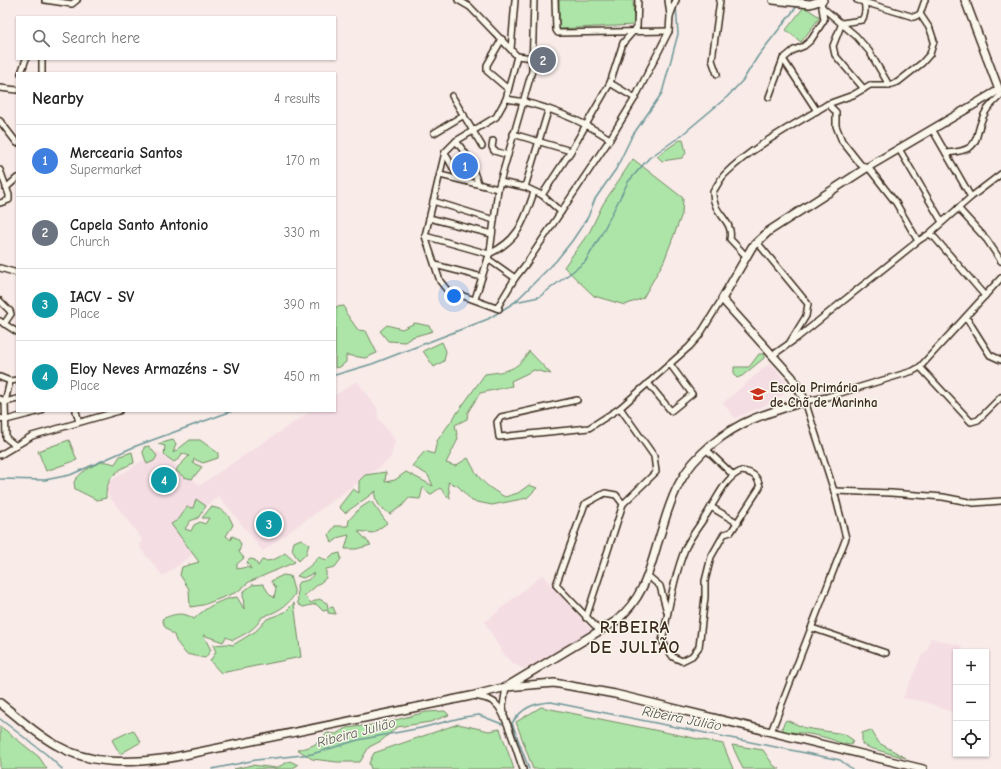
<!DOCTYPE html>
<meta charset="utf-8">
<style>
:root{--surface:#fff;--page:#f2f2f2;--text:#222;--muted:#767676;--line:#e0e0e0;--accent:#c8321e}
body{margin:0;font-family:"Comic Neue",sans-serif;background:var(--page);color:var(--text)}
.controls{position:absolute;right:12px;bottom:12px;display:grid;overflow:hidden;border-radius:0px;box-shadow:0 1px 3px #0004}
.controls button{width:36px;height:36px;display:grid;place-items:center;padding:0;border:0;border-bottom:1px solid var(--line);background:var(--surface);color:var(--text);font:20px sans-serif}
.you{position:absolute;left:454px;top:296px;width:14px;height:14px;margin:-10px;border:3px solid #fff;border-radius:50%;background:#1a73e8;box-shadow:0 0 0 6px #1a73e833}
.badge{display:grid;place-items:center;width:26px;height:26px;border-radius:50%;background:var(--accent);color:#fff;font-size:13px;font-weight:700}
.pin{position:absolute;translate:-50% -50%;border:2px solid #fff;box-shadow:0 1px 4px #0006}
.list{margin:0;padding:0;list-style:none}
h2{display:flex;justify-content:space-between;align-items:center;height:52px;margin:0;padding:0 16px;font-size:17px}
h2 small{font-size:13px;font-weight:400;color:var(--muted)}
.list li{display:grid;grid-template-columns:26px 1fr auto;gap:12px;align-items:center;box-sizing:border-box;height:72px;padding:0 16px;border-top:1px solid var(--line)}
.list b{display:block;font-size:15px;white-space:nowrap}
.list p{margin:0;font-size:13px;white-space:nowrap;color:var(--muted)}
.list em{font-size:13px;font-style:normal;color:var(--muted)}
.icon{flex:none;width:22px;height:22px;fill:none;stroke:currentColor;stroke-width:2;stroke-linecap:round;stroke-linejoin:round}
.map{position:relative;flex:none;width:1001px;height:769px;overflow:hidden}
.search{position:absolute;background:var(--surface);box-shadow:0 1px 3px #0004;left:16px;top:16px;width:320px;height:44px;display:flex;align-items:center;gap:10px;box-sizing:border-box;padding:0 14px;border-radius:0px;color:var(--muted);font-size:15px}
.panel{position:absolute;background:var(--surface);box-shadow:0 1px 3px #0004;left:16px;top:72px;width:320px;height:340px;border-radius:0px}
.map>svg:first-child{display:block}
</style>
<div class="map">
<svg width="1001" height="769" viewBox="0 0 1001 769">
<rect width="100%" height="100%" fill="#f8ebe8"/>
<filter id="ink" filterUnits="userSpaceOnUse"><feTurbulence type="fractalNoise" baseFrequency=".025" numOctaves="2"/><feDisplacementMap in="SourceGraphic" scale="8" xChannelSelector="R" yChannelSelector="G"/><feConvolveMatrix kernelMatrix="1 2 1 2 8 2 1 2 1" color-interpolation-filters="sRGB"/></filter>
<g filter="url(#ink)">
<g fill="#f5dde4">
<path d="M770,363l21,25 -16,13 -40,17 -12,-15z"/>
<path d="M357,381l20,27 1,10 17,22 -5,19 -127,92 -44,-55 -42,31 19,25 -33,24 -23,-28 2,-9 -40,-52 56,-36 42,34 111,-74h24v-16z"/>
<path d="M542,575l51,57 -69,37 -12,-6 -10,-11 -17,-30z"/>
<path d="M930,638l32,8 -1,6h-5v62l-30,-12 -23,-4 19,-43 6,-6z"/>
</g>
<g fill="#ade5a8" stroke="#748863">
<path d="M559,0h74l1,25 -75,4z"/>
<path d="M804,7l16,10 -19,25 -15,-12z"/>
<path d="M683,139l3,14 -4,5 -20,3 -5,-5 23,-16z"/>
<path d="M633,159l50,39 -1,16 -18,47 -21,37 -18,7 -31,-9 -30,-29 26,-36 13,-27z"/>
<path d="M344,306l2,7 12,17 8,1 11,22 -12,5 -19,-3v7l-6,5 -5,1v-61z"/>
<path d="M415,323l14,3 4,5 -21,6 -7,5 -17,-1 -8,-10 7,-6 15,4z"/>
<path d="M442,342l4,9 -2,10 -10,6 -11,-16z"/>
<path d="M529,351l22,23 -17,-4 -23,11 1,5 -32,7 -12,19 -1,7 -12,6 3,14 -12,24 9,3 13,-8c11,22 16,27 37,39l13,-4 11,-8 8,3 -10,10 -35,7 -20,-4 -14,-15 -10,-4 2,17 -10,-11 -10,7 -7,-8 -3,12 -11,-1 -7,8 -12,8 -10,-7 -5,-10 1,-6 -31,22 -6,-6 14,-18 6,4v-12l6,-6 21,-3 -1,10 10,-2 11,-8 27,14 -5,-11 -16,-9 13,-15 9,3 3,-13 48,-67c22,-3 32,-3 44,-23z"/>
<path d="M759,354h5v4l-22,18 -5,2 -3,-3v-8h15z"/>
<path d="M69,440l8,20 -31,11 -8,-20z"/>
<path d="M173,440l3,4 -3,9 17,-13h10l18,13v5l-15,5 -9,-4 -1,4 9,4 -10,12 -8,-2 -8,-6 2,-4 11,-11 -7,-3 -2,5 -6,4 -10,-7 1,-9 -7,-2z"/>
<path d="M149,446l8,10 -3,5 -7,3 -4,-11 1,-6z"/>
<path d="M132,452l2,11c-17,6 -29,16 -28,35l-9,2 -22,-11 -1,-7c5,-9 18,-17 28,-20 3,-1 9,1 13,2l5,-8z"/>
<path d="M196,499l10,7 -8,12 -8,3 -5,8 6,2 3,-6 6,-3 5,2 4,-6h-7l9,-11c13,2 17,6 22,18l-7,11 5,4 1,-4 5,2 4,6 -2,8 5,6 -7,6v5l10,-2 4,2 -4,-7 3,-3 5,1 3,6 4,-6c8,3 16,-2 23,-7l10,9 -46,20 -12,10 -34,13 -13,2 -1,-18 -9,-14 2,-8 17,-5 -28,-38 8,-5 8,-12 6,1z"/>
<path d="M371,501l16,22 -14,10 -15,-2 13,14 -15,4h-11l4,-14 -9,2 -8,6 -3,-9 6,-8h13l1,-6 10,-11z"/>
<path d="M301,539l8,5 -3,10 -7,7 -7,-11 2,-8z"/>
<path d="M340,553l1,6 -6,8 -9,2v9l-22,18 7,7 8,-4 8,4 1,5 5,-1 3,7 -8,-1v-3l-5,1 -7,-7 -13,3 -5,-3 -1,-19 2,-3c7,-1 12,-2 15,-9l-11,5 -6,-2c7,-7 16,-10 21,-19l9,3 5,-5z"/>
<path d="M283,575l7,1 5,18c-8,13 -19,18 -33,23 -6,12 -17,17 -29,23l-7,-3 -3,5 -20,-7 8,15 -6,8 -19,-4 -10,-13 -2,-6 -9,-8 -3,-8c12,-5 21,-8 32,0 12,-12 27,-20 43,-22l7,12 -1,-17 9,-7 11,-1 5,8 6,6 2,-10 -5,-7z"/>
<path d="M294,603l7,54 -80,16 -11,-12 6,-9 -3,-7 14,-1 6,1 23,-14 11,-12 18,-7z"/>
<path d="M541,707l182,37 10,25h-200l-17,-47z"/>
<path d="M445,711l4,4 -19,7 -33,5 -16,14 -12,6 -9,15h-23l-25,-3 -15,-10c13,0 22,-6 30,-16l9,1 10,-6 34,-4 46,-12z"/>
<path d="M786,720l19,8 39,6 9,6 -2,5c-11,-1 -14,-4 -24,-7 -14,-4 -29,-6 -43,-6l-2,-5z"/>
<path d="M458,724l31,7 11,-2 14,40h-143l-2,-6 5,-10z"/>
<path d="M0,726l39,31 8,12h-47z"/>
<path d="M133,730l8,12 -21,12 -8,-14z"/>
<path d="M871,730l8,13 27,15 -36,-10 -8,-4v-11z"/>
<path d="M732,745l31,5 11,16 6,3h-37z"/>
<path d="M290,761l8,4 -7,4h-57l18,-4 24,3z"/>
</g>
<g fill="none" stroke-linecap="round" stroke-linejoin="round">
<g stroke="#6d9797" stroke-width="1.5">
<path d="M515,302l24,-5 46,-35 15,-25 28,-55 21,-24 29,-20 49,-41 16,-17 15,-24 40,-51"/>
<path d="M335,375l37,-11 116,-45 27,-17 41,-41 16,-20 16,-24 7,-18 21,-30 16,-33 30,-43 16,-59 -2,-28"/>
<path d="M0,479l45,1 25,-5 66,-29 96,-35"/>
<path d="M0,719l46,35 16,15"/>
<path d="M212,769l44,-9 56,-6 46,-14 63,-12 43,-11 15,-2 23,9"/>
<path d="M529,769l-17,-46c10,-15 21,-20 39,-21l289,58 12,9"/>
</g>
<defs>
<g id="street">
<path d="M45,0l27,4 5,-4"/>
<path d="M458,0l12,7 47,49 16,2"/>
<path d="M555,0l1,30 2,3 111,-2"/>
<path d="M668,0l2,15"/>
<path d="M857,0l57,17 6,-3 5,-14"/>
<path d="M823,8l33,28 13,15 20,34"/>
<path d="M502,39l-15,26v6l21,18"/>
<path d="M511,49l4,-49"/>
<path d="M21,73l5,-14"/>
<path d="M42,73v-14"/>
<path d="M717,74l-5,-14 8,-60"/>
<path d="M610,83l25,15"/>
<path d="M0,88l17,2"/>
<path d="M864,89l-29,-34 -2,-9 9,-23 20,-3c4,-6 4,-11 2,-18"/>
<path d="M452,96l30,50"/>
<path d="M769,97l14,-38"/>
<path d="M506,99l11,-43"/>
<path d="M828,104l25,-9 17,-10h19l9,-3 24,-19 8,-9 4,-13 -4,-12 -10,-15"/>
<path d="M817,111l-34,-52 11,-9 10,-4 7,-6 13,-20 -3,-19"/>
<path d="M0,121l17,22"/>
<path d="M932,129l39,68"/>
<path d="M434,133l30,-18"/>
<path d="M513,134l58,17"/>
<path d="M456,141l12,16 10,26"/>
<path d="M493,141l-1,6 2,4 14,4"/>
<path d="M899,149l43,73"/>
<path d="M445,153l14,26"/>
<path d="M946,153c40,-3 25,-16 40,-42 4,-6 10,-11 15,-16"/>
<path d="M0,170l9,25v5l-9,3"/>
<path d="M440,175l58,14"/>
<path d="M500,182l25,5 17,8 29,-44 39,-68 13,-40 14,-16 1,-27"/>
<path d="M525,187l23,-76"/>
<path d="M6,188l11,-10"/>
<path d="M542,195l19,17"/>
<path d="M433,201l61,19"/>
<path d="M958,208l29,32 14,21"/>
<path d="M429,218l63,16"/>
<path d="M929,234l42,-37 30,-23"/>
<path d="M425,236l64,18c30,-14 35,-33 45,-62"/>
<path d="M757,242l51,62 -2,12 -16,26"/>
<path d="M746,256l-16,-17c4,-20 -18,-24 -17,-47 4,-6 7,-13 12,-18 29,-29 69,-49 103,-70l8,8v14l6,15 19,24 7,2 28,36 22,38 11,-7 6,4 50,58"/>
<path d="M488,259l27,19"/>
<path d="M435,265l47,12"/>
<path d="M0,268l17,5"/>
<path d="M475,299l15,-47 8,-63 34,-118 2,-71"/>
<path d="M0,301l10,10 1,3 -7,10"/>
<path d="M497,308l18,-30 11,-14 84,-125 25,-41 34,-67 1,-15 6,-16"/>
<path d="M499,309l-52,-19 -7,-9 -15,-45 20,-84 11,-11 40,-24 10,-18c35,4 75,21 104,40"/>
<path d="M966,317l24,38 11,5"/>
<path d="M0,321l17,11"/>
<path d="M773,355l24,-17 121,-97"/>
<path d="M920,367l51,55 7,-2 23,-23"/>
<path d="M0,377l10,4 7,-1"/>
<path d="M10,381l-5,21 1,36 10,8"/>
<path d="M648,383l23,28 21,-17 -22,-30"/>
<path d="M0,399l5,3 12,-3"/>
<path d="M577,400l-76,17 -4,5 2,15 90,-9 31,-20 69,-61 10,-11 23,-37"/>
<path d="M76,411l3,11"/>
<path d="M0,418l6,2 35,-9"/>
<path d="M707,450l26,25"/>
<path d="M0,455l32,-19 87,-25"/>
<path d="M741,471c11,1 17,5 19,16l-29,45 -7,2 -13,23 -6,24v16l-6,50 -7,9 -10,5 -9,-4 -11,-16c7,-31 11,-62 23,-92 7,-16 18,-27 26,-42 9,-14 15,-29 30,-36z"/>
<path d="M834,491l57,2 52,4 31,6 27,-2"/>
<path d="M711,507l27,16"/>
<path d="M648,576l12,10 7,26"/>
<path d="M586,618l37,-114 33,-32 -2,-16 -34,-48"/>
<path d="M812,628l74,25"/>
<path d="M600,631l-44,-46 29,-81 20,-11 11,2 7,9"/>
<path d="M474,696c8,2 17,2 23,9 10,10 20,49 26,64"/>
<path d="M504,713l-1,-7 3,-19"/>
<path d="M771,732l75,-194 -12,-47 -29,-90 22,-4 86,-26 7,-4 81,-89"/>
</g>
<g id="secondary">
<path d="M773,0l37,4 13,-4"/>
<path d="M506,687l110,-66c26,-22 32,-45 41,-76 7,-21 12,-44 23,-63 14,-27 46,-52 73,-63 17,-7 35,-12 52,-18l-13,-24 -70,-78 30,-52 17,-16 99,-64 131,-77 -34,-90"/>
<path d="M0,703c18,14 36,31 56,42 36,21 75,18 114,13l301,-62 35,-9 48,-4 61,11 308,75"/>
</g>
</defs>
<use href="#street" stroke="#3b2a1e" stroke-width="8"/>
<use href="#secondary" stroke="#3b2a1e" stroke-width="10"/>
<use href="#street" stroke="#fbf7ec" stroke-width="5"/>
<use href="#secondary" stroke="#fbf7ec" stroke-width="7"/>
</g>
</g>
<defs>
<symbol id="school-bare" viewBox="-9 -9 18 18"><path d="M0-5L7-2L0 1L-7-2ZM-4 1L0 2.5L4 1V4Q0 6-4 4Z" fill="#c8321e" stroke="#fbf7ec" stroke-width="2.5" paint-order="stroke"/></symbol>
</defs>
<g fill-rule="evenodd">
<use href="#school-bare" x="747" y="383" width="22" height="22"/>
</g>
<g text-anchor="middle" stroke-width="3" stroke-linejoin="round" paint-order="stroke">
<g font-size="13" font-weight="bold" fill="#3b2a1e" stroke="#fbf7ec" text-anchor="start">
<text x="770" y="392">Escola Primária<tspan x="770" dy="15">de Chã de Marinha</tspan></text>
</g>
<g font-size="14" font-style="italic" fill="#505750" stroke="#fbf7ec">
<text transform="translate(682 718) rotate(11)" y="5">Ribeira Julião</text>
<text transform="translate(356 732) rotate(-15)" y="5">Ribeira Julião</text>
</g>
<g font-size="17" font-weight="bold" letter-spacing="1" fill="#3b2a1e" stroke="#fbf7ec">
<text x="635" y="633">RIBEIRA<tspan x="635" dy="20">DE JULIÃO</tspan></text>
</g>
</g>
</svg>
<div class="controls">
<button>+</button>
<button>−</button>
<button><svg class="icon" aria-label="locate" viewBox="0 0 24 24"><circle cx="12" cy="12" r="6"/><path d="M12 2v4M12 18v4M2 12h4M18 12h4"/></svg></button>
</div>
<div class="you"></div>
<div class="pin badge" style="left:465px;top:166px;background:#3f7fe0">1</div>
<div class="pin badge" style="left:543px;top:60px;background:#6b7280">2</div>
<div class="pin badge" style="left:269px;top:524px;background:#0f9aa8">3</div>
<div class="pin badge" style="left:164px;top:480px;background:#0f9aa8">4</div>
<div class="search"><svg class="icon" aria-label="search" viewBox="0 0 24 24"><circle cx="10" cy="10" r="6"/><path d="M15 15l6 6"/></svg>Search here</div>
<section class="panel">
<h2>Nearby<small>4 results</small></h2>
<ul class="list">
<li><span class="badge" style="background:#3f7fe0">1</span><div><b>Mercearia Santos</b><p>Supermarket</p></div><em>170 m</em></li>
<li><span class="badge" style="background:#6b7280">2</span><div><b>Capela Santo Antonio</b><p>Church</p></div><em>330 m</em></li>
<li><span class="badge" style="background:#0f9aa8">3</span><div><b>IACV - SV</b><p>Place</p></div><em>390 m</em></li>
<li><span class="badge" style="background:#0f9aa8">4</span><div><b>Eloy Neves Armazéns - SV</b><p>Place</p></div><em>450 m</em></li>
</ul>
</section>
</div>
